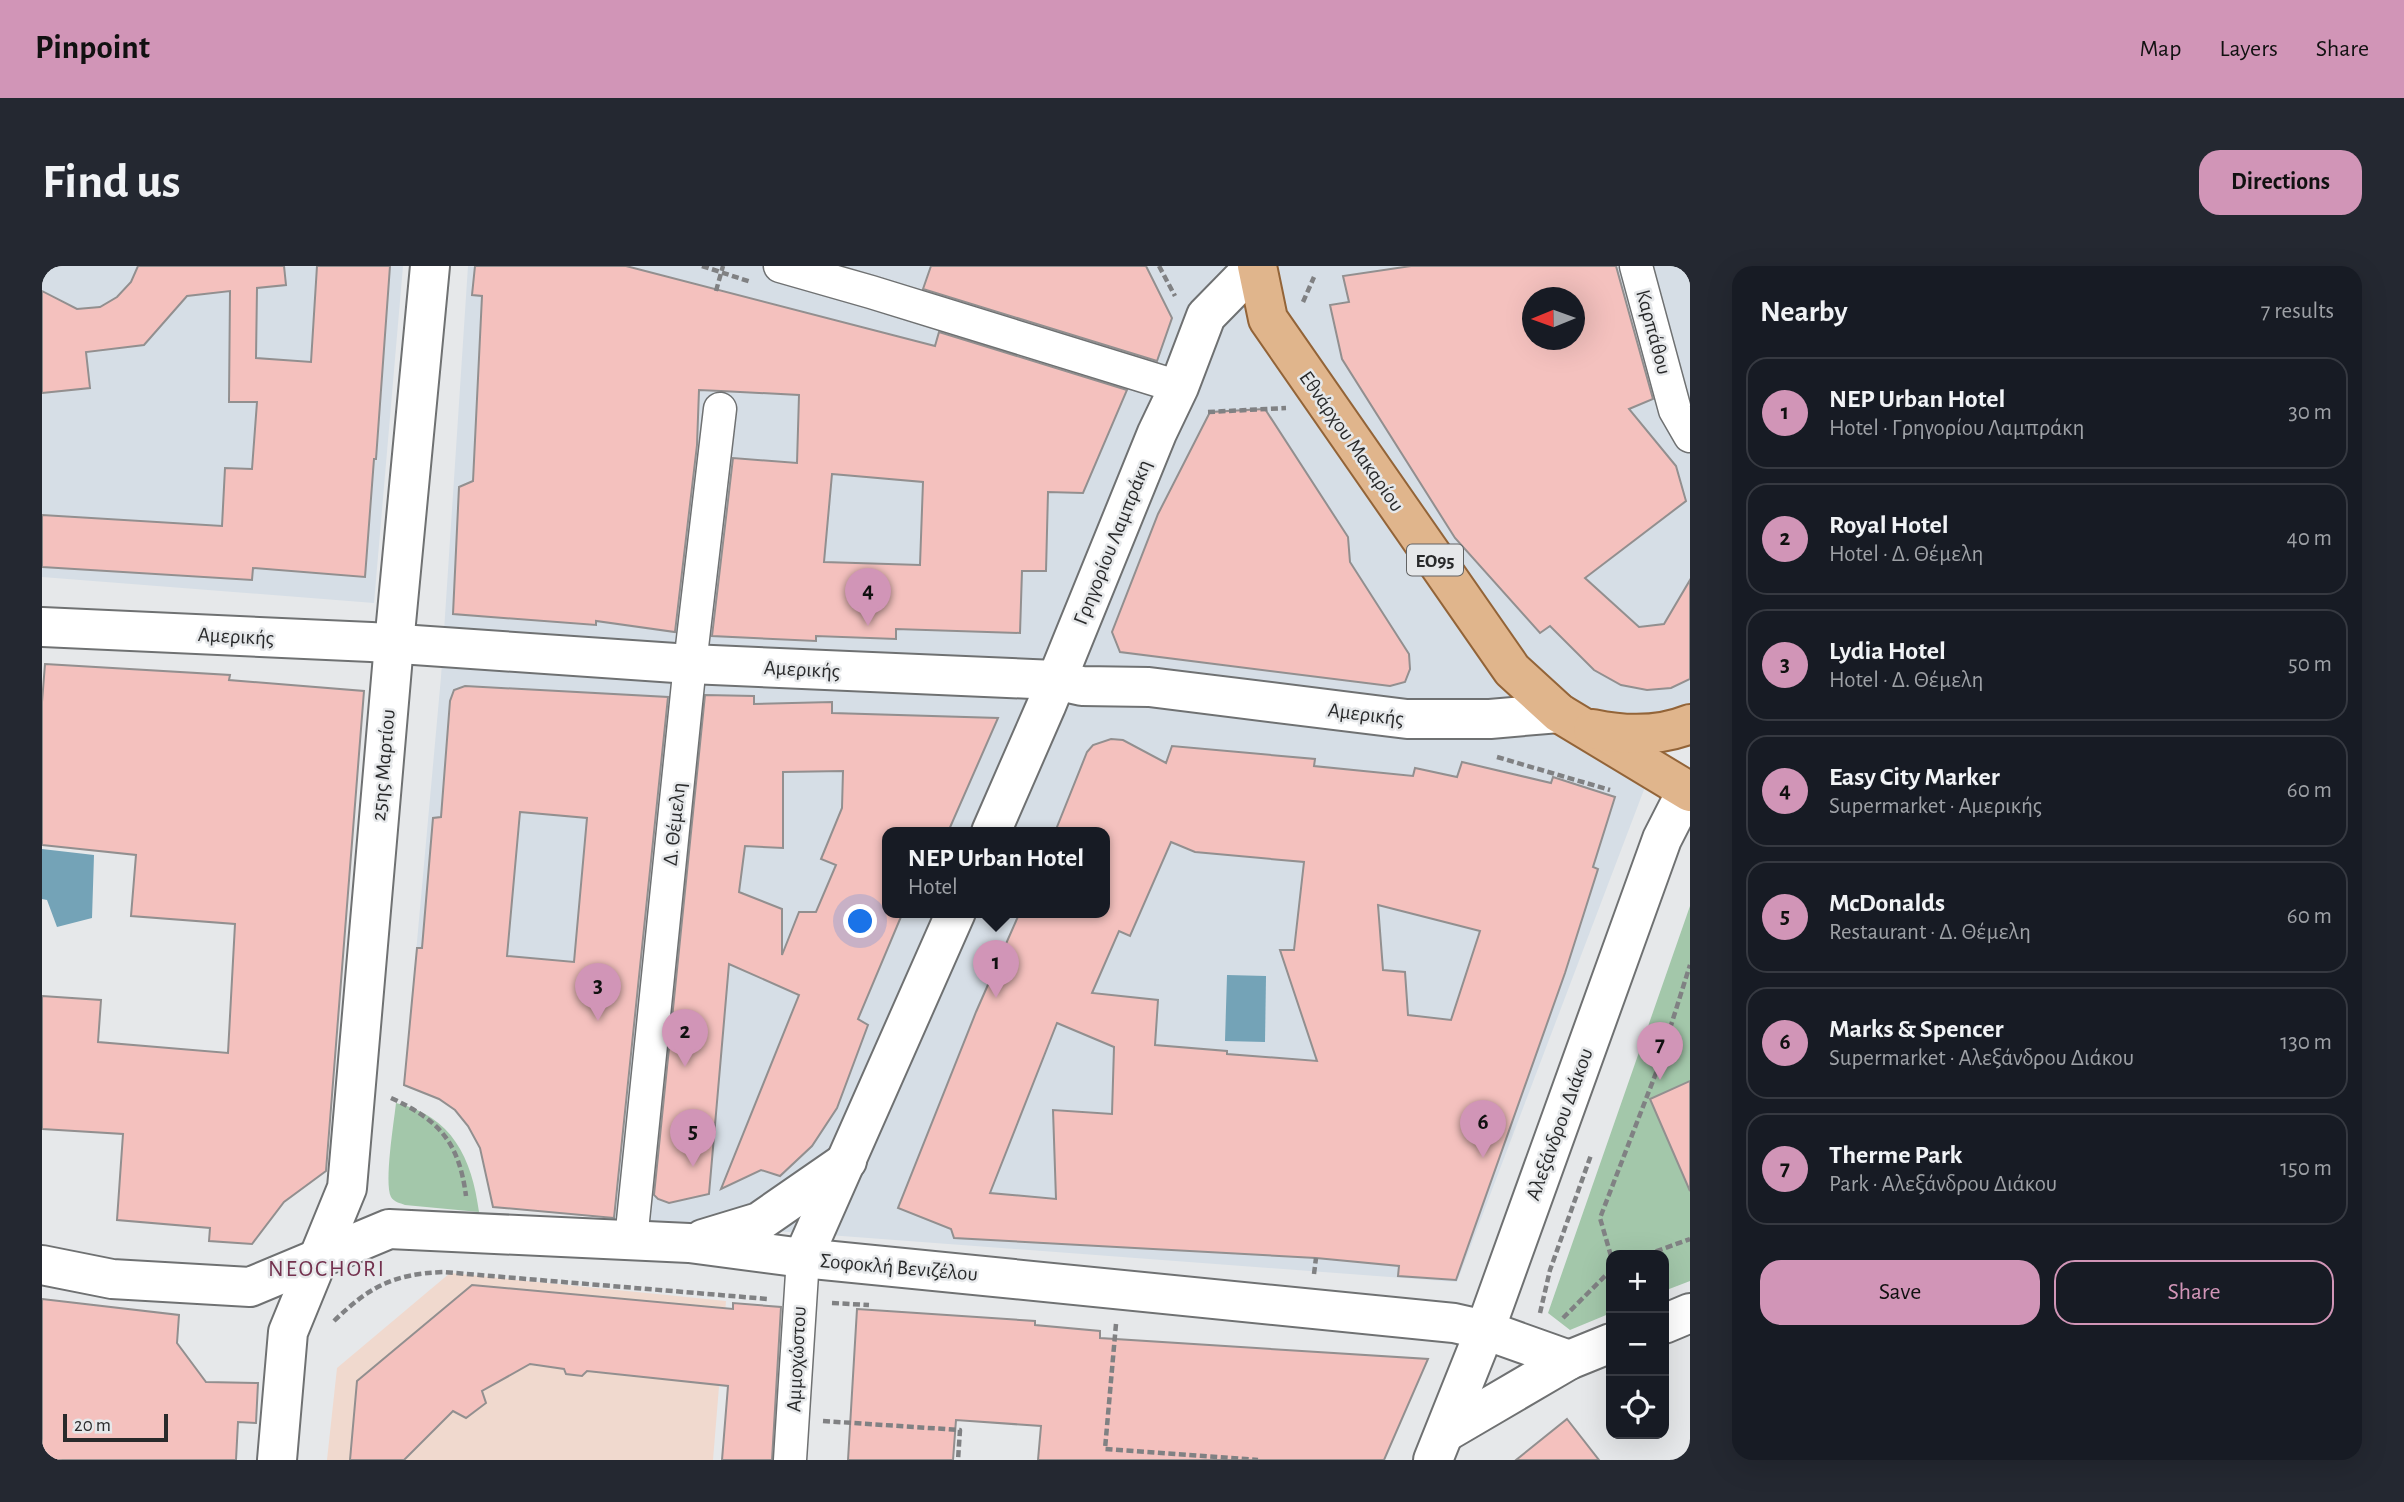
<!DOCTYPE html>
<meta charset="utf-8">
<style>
:root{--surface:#171b24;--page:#242831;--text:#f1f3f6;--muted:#9ea1a6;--line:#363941;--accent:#d195b7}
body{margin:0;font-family:"Alegreya Sans",sans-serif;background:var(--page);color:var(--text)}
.controls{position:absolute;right:21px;bottom:21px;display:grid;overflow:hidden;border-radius:14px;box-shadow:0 7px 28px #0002}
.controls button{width:63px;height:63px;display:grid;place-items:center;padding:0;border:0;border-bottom:2px solid var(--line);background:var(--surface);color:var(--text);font:35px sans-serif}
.compass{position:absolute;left:1480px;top:21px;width:63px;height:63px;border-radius:50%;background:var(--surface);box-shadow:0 7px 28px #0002;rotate:269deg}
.scale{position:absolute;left:21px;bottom:18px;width:105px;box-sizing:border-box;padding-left:7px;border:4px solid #292a2b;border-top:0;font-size:19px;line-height:24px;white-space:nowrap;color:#292a2b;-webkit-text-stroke:5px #e6e8ea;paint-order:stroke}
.you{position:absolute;left:819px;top:656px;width:24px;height:24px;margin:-18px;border:5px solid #fff;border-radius:50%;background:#1a73e8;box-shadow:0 0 0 10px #1a73e833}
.badge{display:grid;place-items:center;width:46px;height:46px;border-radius:50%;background:var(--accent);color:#111;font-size:23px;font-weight:700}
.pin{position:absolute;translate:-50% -58px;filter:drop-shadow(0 2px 4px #0008)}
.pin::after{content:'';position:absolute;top:37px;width:24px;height:21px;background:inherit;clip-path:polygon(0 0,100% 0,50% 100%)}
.popup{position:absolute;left:840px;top:561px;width:228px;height:91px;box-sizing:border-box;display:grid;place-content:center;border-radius:14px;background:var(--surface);filter:drop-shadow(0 2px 5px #0005);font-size:23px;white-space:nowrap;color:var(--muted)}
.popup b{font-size:26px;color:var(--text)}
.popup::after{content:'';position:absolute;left:50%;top:100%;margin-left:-14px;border:14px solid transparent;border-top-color:var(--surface)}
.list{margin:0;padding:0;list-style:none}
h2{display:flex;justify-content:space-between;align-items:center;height:91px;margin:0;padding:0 28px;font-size:30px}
h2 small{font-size:23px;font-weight:400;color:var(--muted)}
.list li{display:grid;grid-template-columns:46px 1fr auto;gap:21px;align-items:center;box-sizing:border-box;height:112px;margin:0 14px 14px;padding:0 14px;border:2px solid var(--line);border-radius:21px}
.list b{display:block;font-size:26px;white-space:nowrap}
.list p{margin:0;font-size:23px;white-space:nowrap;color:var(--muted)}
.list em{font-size:23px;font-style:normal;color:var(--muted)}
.actions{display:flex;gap:14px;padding:21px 28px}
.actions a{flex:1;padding:16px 0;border:2px solid var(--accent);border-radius:21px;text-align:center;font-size:24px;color:var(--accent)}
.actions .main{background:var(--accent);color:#111}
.icon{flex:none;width:38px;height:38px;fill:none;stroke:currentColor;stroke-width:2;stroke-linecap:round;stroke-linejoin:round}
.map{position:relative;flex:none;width:1648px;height:1194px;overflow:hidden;border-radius:21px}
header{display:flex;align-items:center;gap:42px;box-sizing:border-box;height:98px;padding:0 35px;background:var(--accent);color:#111}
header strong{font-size:33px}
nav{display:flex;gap:38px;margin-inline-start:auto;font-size:24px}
.intro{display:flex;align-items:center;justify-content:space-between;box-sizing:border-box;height:168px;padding:0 42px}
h1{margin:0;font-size:49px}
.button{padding:18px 32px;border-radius:21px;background:var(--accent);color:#111;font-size:24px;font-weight:700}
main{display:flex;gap:42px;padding:0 42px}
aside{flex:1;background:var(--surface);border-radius:21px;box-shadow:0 7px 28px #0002}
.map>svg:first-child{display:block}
</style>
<header>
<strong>Pinpoint</strong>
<nav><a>Map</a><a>Layers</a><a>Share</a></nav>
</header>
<div class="intro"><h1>Find us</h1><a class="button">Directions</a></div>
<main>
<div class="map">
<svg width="1648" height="1194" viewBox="0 0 1648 1194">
<rect width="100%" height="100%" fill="#e6e8ea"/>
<g fill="#d6dee6" fill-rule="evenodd">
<path d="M0,0h361l-29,337 -332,-26z"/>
<path d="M426,0h1222v446l-45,75 -188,495 -844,-63 -120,-12 -13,-59 -12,-22 -13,-16 -16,-11 -35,-14 37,-408zM1490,32h42v42h-42zM846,566h216v80h-216z"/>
</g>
<path fill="#f0d9ce" d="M408,1007l276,28 -13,159h-386l10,-92z"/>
<g fill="#a3c7aa">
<path d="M1648,640v375l-26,10v-36h-53v58l-41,17 -22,-17z"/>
<path d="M354,837c56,13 76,55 83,109l-74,-7c-5,-2 -11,-3 -14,-8 -7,-15 3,-75 5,-94z"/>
</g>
<g fill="#74a3b7">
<path d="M0,583l52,6 -2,63 -35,9 -10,-27 -5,-1z"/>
<path d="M1185,709l39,1 -1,66 -40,-1z"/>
</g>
<g fill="#f4c1be" stroke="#928f8f" stroke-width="2" fill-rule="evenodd">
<path d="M96,0h146l2,19 -29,3 -1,70 55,4 6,-96h73l-14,193h-2l-9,118 -112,-9 -1,12 -210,-13v-52l180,11 3,-58 27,1 5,-67h-28l1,-111 -43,5 -43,49 -58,7 4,36 -48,5v-102l35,18 23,-2 17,-10 14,-15z"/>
<path d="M433,0h151l309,80 4,-14 188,58 -44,103 -35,-1 -2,79h-24l-2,62 -124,-4v10l-80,-3v5l-104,-5 21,-178 64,5 2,-68 -78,-4 -22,-1 -2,55 -22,187 -79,-11v4l-143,-11 6,-127 14,-6 9,-185 -10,-1zM790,208l91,8 -3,83 -96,-3z"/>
<path d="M889,0h215l26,52 -15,43 -234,-72z"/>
<path d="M1369,0h205l37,133 -24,10 47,57 10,35 -101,77 54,49 25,-3 26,-44v99l-19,9 -24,2 -26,-5 -27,-15 -44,-44 -10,7 -85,-95 -113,-179 -12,-54 19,-3 -6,-26zM1490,32h42v42h-42z"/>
<path d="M1223,143l83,128 2,25 59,92 1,15 -5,13 -15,4 -270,-34 -8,-20 46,-118 52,-102z"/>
<path d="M3,398l185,11 -1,5 135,11 -38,480 -42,31 -32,42 -43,-3 1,-13 -93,-8 6,-86 -81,-5v-133l59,4 -3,42 130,11 7,-129 -104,-8 5,-61 -94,-10v-143z"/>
<path d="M423,420l203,11 -54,521 -121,-11 -13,-59 -12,-22 -13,-16 -16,-11 -35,-14 13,-137h5l11,-130 8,-1 9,-116 4,-11zM478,546l67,6 -13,144 -67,-6z"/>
<path d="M663,429l49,1v8l78,-2v11l166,5 -50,114h-61v80h16l-45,107 10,6 -31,83 -25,38 -32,30 -19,-6 -40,19 78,-194 -70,-31 -20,230 -40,9 -11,-4 -4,-4zM801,505l-1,37 -21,51 15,6 -20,47h-17l-17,43v-46l-43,-17 6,-46 38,2v-76z"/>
<path d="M1069,473l12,1 43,23 6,-17 143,13 -1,7 99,10 2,-8 42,9 5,-15 89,21 2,-6 62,20 -22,70 5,2 -33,104 -109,307 -58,-4 1,-10 -83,-8 -362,-20 -3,-9 -53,-21 78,-196 44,-100h84v-80h-49l32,-80 6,-7zM1129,576l24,10 109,10 -10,88h-14l37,111 -90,-7v-3l-72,-6 3,-45 -66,-7 27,-62 11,5zM1336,639l102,26 -29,89 -43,-5 -3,-43 -22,-2zM1015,757l57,24 -2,67 -59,-4 3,89 -66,-6z"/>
<path d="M1648,815v110l-40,-92z"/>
<path d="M430,1019l261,24v-6l48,4 -9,153h-50l6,-74 -141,-15 -5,5 -16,-2 -2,-5 -34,-5 -48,27 4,12 -20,15 -13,-7 -49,49h-54l7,-79z"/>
<path d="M0,1033l137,16 -2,28 29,39 52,1 -2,40 -18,-1 -2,38h-194z"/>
<path d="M815,1043l178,12v4l65,6v7l328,21 -44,101h-346l3,-34 -85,-6 -3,40h-105z"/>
<path d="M1525,1153l32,41h-83z"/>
</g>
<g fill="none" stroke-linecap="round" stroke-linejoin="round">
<defs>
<g id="street">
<path d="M738,0l91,26 308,95"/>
<path d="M1594,0l39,144 15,26"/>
<path d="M589,974l59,-576 30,-255"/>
<path d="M748,1194l13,-202"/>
</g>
<g id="secondary">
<path d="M0,361l329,15 319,22 365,16 27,6 67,1 258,32h83l69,-6"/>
<path d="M949,566l55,-126 111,-273 22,-46 27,-71 49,-50"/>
<path d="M661,973l56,-17 88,-61"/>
<path d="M761,992l153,-346"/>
<path d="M0,999l70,14 138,8 139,-58 300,14 114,15 651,65 31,7 84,30"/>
<path d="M1622,1058l26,-11"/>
<path d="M1404,1166l123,-72 42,-17"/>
<path d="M235,1194l11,-128 59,-144 47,-544 36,-378"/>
<path d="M1391,1194l52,-130 177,-491 25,-49"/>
</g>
<g id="primary">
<path d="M1215,0l11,53 244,351 47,43 131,79"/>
<path d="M1551,463c33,7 65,8 97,-5"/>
</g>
</defs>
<use href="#street" stroke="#6f7172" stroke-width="35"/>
<use href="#secondary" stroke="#6f7172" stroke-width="42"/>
<use href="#primary" stroke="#936438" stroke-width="42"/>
<g stroke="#808183" stroke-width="4.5" stroke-dasharray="7 3.5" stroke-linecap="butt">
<path d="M660,0l49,16"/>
<path d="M1117,0l16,30"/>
<path d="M674,25l7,-25"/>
<path d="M1261,36l11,-25"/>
<path d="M1166,146l78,-4"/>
<path d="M1455,491l113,33"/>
<path d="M349,832c48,22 68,44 75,98"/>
<path d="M1604,989l44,-16"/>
<path d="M1569,990l-11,-38 56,-145 34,-108"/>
<path d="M1272,1008l2,-16"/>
<path d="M790,1037l37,2"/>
<path d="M1498,1047l10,-43 41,-115"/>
<path d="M1521,1052l48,-48"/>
<path d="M292,1055c35,-34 59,-47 109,-49l325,27"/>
<path d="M1074,1058l-11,125 153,11"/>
<path d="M781,1155l137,9 -2,30"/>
</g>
<use href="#street" stroke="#fff" stroke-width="32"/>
<use href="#secondary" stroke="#fff" stroke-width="38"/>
<use href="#primary" stroke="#e0b58c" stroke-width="38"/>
</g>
<g text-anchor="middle" stroke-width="5" stroke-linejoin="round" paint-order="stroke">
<rect fill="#e6e8ea" stroke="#626364" stroke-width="2" x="1365" y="278.5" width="56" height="31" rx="5"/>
<g font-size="19" font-weight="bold" fill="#292a2b">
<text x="1393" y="301">ΕΟ95</text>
</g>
<g font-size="21" fill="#292a2b" stroke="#e6e8ea">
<text transform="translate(1612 66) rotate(75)" y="7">Καρπάθου</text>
<text transform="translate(1310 175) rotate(55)" y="7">Εθνάρχου Μακαρίου</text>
<text transform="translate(1070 276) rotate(-68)" y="7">Γρηγορίου Λαμπράκη</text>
<text transform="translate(194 370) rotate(3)" y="7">Αμερικής</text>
<text transform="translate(760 403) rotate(3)" y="7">Αμερικής</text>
<text transform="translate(1324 448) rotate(7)" y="7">Αμερικής</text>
<text transform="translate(341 499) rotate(-85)" y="7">25ης Μαρτίου</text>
<text transform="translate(632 558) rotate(-84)" y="7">Δ. Θέμελη</text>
<text transform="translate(1517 858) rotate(-70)" y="7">Αλεξάνδρου Διάκου</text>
<text transform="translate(857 1001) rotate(5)" y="7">Σοφοκλή Βενιζέλου</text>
<text transform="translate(754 1093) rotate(-87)" y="7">Αμμοχώστου</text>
</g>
<g font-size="23" letter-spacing="2" fill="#73314e" stroke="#e6e8ea">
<text x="285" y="1010">NEOCHORI</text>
</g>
</g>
</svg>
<div class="controls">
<button>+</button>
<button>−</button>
<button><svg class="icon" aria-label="locate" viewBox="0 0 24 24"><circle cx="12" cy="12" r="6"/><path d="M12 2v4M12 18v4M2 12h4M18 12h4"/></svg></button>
</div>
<svg class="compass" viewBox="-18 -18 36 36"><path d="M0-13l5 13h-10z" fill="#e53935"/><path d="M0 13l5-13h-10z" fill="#9ea1a6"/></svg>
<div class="scale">20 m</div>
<div class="you"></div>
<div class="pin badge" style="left:954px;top:732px">1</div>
<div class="popup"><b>NEP Urban Hotel</b>Hotel</div>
<div class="pin badge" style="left:643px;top:801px">2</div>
<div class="pin badge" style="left:556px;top:755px">3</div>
<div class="pin badge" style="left:826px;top:360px">4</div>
<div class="pin badge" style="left:651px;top:901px">5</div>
<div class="pin badge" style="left:1441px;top:892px">6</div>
<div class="pin badge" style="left:1618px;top:814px">7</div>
</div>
<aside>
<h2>Nearby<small>7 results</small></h2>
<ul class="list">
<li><span class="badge">1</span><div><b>NEP Urban Hotel</b><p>Hotel · Γρηγορίου Λαμπράκη</p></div><em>30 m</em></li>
<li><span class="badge">2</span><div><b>Royal Hotel</b><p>Hotel · Δ. Θέμελη</p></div><em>40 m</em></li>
<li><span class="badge">3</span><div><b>Lydia Hotel</b><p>Hotel · Δ. Θέμελη</p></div><em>50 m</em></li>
<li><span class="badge">4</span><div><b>Easy City Marker</b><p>Supermarket · Αμερικής</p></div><em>60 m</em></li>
<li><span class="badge">5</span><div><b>McDonalds</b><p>Restaurant · Δ. Θέμελη</p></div><em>60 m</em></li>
<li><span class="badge">6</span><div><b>Marks &amp; Spencer</b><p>Supermarket · Αλεξάνδρου Διάκου</p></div><em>130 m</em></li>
<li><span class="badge">7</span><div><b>Therme Park</b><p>Park · Αλεξάνδρου Διάκου</p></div><em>150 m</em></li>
</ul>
<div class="actions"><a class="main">Save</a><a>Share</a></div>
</aside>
</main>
